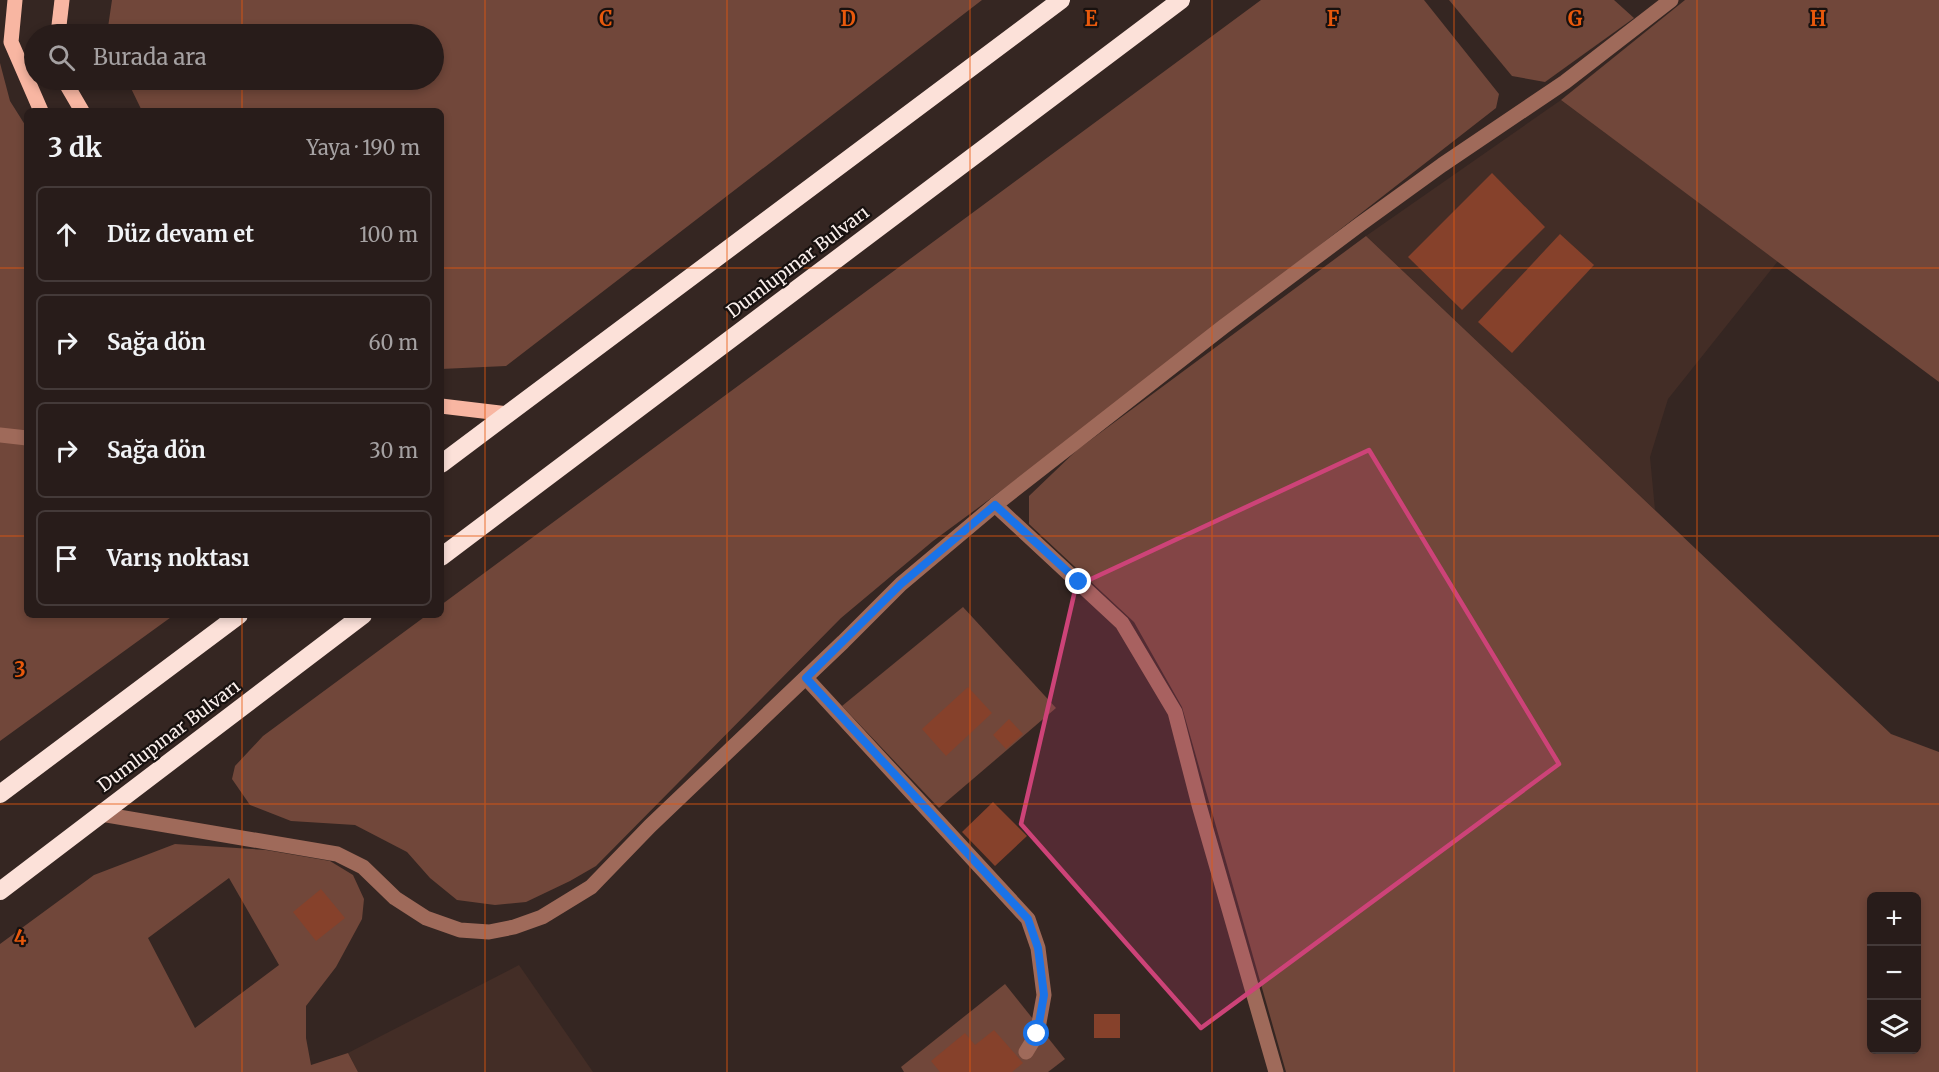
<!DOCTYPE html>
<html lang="tr">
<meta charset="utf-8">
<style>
:root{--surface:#281c1a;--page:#342927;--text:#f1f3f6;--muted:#a5a1a2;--line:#443a39}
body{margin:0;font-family:Merriweather,serif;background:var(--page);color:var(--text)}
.controls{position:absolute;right:18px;bottom:18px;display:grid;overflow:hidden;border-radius:9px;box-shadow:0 3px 9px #0003}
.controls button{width:54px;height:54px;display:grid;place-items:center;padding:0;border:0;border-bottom:2px solid var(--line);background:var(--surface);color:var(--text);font:30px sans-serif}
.stop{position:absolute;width:18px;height:18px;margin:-14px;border:4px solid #1a73e8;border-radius:50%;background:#fff}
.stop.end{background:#1a73e8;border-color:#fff;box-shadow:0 2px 6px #0008}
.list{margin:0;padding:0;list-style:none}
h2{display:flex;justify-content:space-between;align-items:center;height:78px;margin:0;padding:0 24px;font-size:26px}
h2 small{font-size:20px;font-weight:400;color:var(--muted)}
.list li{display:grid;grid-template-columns:39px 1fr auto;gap:18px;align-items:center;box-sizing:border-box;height:96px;margin:0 12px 12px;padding:0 12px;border:2px solid var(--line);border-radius:9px}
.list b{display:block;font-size:22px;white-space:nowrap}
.list em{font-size:20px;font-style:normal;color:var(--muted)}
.icon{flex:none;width:33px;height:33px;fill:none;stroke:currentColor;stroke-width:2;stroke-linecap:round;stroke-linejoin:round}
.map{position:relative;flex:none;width:1939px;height:1072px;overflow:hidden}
.search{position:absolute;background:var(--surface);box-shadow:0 3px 9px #0003;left:24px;top:24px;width:420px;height:66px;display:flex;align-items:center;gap:15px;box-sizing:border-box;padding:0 21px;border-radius:33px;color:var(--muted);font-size:22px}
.panel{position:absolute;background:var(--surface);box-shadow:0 3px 9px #0003;left:24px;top:108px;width:420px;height:510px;border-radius:9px}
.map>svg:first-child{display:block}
</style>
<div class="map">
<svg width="1939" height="1072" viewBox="0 0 1939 1072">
<rect width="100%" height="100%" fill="#352622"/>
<g fill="#432d26">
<path d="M1561,100l217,161 -110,138 -18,58 5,53 -289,-274z"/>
<path d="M519,965l74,107h-235l-10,-19z"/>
</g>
<g fill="#71473a" fill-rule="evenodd">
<path d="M112,0h870l-476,366 -65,3v-258h-299l-15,-31h307v-46h-327z"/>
<path d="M1261,0h163l75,94 -3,14 -430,335 -133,98 -92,77 -245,248 -26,15 -44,21 -31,3 -38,-5 -27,-22 -23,-26 -52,-27 -64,-4 -41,-16 -18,-26 3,-13 28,-30 164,-121h14v-10z"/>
<path d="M1449,0h165l20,18 -89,64 -33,-6z"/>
<path d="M1685,0h254v382l-378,-282z"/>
<path d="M0,63l10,38 17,27v487h147l-174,126z"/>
<path d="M1366,236l525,498 48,18v320h-653l-104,-365 -48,-85 -105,-98v-28l48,-46zM1872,896h44v154h-44z"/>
<path d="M963,607l93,101 -117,100 -97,-102z"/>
<path d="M175,844l91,6 64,11 23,14 11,24 -2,20 -26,48 -30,39v32l5,27 37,-12 10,19h-358v-128l94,-69zM229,878l50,87 -84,63 -47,-90z"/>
<path d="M1005,984l60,75 -17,13h-144l-3,-5z"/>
</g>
<g fill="#86412b">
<path d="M1492,173l53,54 -83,83 -54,-53z"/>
<path d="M1560,234l34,31 -82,88 -34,-31z"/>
<path d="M968,687l24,26 -46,43 -24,-27z"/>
<path d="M1009,719l14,15 -17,15 -13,-14z"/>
<path d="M993,802l34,34 -32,30 -33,-34z"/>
<path d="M321,889l24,29 -29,23 -23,-29z"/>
<rect x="1094" y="1014" width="26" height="24"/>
<path d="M994,1030l29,33 -11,9h-72l-9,-11 34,-28 10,12z"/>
</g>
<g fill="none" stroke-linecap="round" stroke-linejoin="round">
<g stroke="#9f6a5a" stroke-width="15">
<path d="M0,435l27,3"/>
<path d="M995,505l127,118 53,89 24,93 77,267"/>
<path d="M806,678l222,241 10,29 6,47 -7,39 -11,18"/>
<path d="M101,814l236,40 26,13 32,31 31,20 34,12 29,2 25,-5 28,-10 49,-30 59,-61 193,-184 58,-58 94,-79 228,-178 136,-102 83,-60 123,-83 106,-82"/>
</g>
<g stroke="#f8b6a2" stroke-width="15">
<path d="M15,0l-4,42 30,69"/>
<path d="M58,34l4,-34"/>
<path d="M66,80l2,7 14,24"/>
<path d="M441,406l67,8"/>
</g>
<g stroke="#fce1d9" stroke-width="18">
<path d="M441,464l620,-464"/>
<path d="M441,557l740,-557"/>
<path d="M0,794l239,-179"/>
<path d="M0,891l363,-276"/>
</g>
</g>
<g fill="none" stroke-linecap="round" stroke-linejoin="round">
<path stroke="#1a73e8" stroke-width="8" d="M1037,1034l7,-39 -6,-47 -10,-29 -222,-241 95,-94 94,-79 84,77"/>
</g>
<path fill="#cd4378" fill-opacity="0.2" stroke="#cd4378" stroke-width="4.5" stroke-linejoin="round" d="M1369,450l190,314 -358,264 -180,-204 55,-238z"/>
<path fill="none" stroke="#e8590c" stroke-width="1.5" stroke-opacity="0.55" d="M242,0v34M485,0v1072M727,0v1072M970,0v1072M1212,0v1072M1454,0v1072M1697,0v1072M242,80v31M0,268h27M441,268h1498M0,536h27M441,536h1498M242,615v457M0,804h1939"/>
<g text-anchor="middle" stroke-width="4.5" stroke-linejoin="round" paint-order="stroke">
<g font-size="18" fill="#faefec" stroke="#18110f">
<text transform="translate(798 262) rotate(-37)" y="6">Dumlupınar Bulvarı</text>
<text transform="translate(169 736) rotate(-37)" y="6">Dumlupınar Bulvarı</text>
</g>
</g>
<g font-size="20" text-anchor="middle" font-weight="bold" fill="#e8590c" stroke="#18110f" stroke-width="4.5" stroke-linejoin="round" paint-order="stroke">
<text x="606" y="26">C</text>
<text x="848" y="26">D</text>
<text x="1091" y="26">E</text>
<text x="1333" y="26">F</text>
<text x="1575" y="26">G</text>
<text x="1818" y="26">H</text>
<text x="20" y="677">3</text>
<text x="20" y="945">4</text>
</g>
</svg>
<div class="controls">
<button>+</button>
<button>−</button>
<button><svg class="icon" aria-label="layers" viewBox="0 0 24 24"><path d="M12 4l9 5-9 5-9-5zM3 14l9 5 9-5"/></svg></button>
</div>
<div class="stop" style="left:1037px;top:1034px"></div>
<div class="stop end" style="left:1079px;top:582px"></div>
<div class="search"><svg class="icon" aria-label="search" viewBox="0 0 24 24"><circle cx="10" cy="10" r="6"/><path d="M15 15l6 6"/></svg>Burada ara</div>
<section class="panel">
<h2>3 dk<small>Yaya · 190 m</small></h2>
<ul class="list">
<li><svg class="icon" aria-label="ahead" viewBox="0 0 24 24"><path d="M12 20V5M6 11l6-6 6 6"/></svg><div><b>Düz devam et</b></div><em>100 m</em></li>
<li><svg class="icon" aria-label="right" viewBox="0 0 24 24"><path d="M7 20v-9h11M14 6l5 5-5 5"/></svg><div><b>Sağa dön</b></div><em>60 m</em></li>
<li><svg class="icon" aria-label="right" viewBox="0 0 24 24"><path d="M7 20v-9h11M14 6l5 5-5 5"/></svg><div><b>Sağa dön</b></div><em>30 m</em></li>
<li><svg class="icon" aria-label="arrive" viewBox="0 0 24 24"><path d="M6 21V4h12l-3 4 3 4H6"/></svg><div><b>Varış noktası</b></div></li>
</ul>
</section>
</div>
